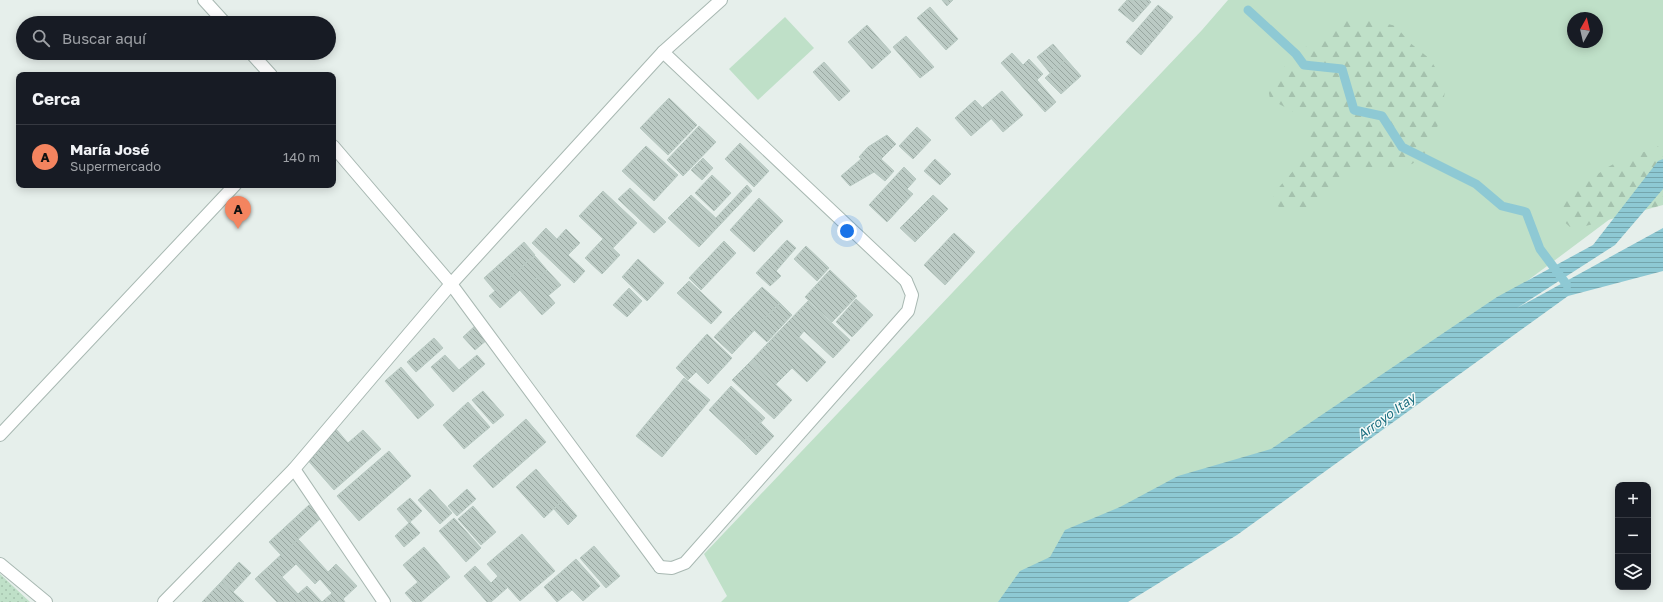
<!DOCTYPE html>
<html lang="es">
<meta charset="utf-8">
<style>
:root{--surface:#171b24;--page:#20242c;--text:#f1f3f6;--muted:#9ea1a6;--line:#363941;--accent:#f4845f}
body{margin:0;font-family:"Golos Text",sans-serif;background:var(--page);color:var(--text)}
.controls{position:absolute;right:12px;bottom:12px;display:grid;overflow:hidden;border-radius:8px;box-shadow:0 2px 10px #0003}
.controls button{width:36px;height:36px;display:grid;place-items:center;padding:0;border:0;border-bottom:1px solid var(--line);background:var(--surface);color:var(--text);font:20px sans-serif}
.compass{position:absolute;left:1567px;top:12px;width:36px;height:36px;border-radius:50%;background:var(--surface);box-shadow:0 2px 10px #0003;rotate:8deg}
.you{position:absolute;left:847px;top:231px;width:14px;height:14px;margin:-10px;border:3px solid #fff;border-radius:50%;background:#1a73e8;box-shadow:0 0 0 6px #1a73e833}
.badge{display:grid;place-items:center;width:26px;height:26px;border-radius:50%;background:var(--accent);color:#111;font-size:13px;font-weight:700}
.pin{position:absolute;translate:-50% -33px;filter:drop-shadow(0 1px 2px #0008)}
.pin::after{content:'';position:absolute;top:21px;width:14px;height:12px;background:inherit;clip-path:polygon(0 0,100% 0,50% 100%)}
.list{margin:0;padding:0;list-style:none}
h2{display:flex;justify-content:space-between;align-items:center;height:52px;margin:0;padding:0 16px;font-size:17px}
h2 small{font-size:13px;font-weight:400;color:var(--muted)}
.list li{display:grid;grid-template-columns:26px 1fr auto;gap:12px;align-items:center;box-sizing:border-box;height:64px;padding:0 16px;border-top:1px solid var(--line)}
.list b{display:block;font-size:15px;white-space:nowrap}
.list p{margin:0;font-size:13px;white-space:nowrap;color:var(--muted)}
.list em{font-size:13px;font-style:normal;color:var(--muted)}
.icon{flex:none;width:22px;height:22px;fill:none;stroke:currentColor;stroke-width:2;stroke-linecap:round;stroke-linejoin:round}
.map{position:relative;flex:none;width:1663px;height:602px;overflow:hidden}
.search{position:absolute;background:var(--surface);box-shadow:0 2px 10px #0003;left:16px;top:16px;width:320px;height:44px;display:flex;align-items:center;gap:10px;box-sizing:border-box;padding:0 14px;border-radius:22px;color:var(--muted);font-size:15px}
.panel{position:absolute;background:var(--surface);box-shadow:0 2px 10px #0003;left:16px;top:72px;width:320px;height:116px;border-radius:8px}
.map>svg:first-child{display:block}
</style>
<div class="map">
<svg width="1663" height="602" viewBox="0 0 1663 602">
<defs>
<pattern id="forest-firs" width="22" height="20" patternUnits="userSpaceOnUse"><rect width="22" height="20" fill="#bfe0c8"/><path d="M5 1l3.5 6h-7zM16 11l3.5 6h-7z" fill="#a4c1ad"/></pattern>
<pattern id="park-dots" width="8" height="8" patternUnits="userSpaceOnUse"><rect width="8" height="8" fill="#bfe0c8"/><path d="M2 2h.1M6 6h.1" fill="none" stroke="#a4c1ad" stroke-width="1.8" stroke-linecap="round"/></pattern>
<pattern id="water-rules" width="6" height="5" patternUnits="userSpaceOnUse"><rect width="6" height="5" fill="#8ec9d4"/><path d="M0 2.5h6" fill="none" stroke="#74a5ad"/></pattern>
<pattern id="building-back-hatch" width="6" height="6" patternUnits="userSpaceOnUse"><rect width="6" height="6" fill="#bbcac4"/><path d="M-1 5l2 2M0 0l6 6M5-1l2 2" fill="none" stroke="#98a6a0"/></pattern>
</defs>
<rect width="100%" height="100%" fill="#e6efeb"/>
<g fill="#bfe0c8" fill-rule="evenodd">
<path d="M1228,0h435v193l-53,26 -119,89 -450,294h-320l6,-6 -23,-42 498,-524zM1573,18h24v24h-24z"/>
<path d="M785,17l29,31 -56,52 -29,-31z"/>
</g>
<g fill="url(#forest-firs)">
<path d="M1347,17l37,6 12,3 13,16 21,17 13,21 2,11 -4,25 -11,32 -8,9 -10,7 -36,6 -24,-3 -10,7 -13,21 -9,8 -22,8 -12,-1 -11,-5 -2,-11c14,-16 53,-54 29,-76 -8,-7 -22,-13 -32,-19l-2,-11 22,-29 39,-30 6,-10z"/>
<path d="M1663,144v61l-81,22h-12l-9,-8 -3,-11c21,-20 43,-40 70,-51 12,-4 24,-7 35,-13z"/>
</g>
<path fill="url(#park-dots)" d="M0,574l30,28h-30z"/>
<path fill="url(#water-rules)" d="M1663,159v30l-48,56 -98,63 146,-80v43l-95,25 -331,239 -109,67h-130l22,-31 30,-14 15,-27 55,-23 58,-31 93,-27 226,-152 96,-52 65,-84z"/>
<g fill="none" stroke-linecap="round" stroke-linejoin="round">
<path stroke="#8ec9d4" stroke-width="9" d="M1248,10l48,44 8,11 38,4 12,41 28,6 20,31 74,37 26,22 24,6 14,37 27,36"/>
</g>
<g fill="url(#building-back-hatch)" stroke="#b8c9c2">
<path d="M942,0h11l-6,6z"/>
<path d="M1127,0h22l2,2 -18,20 -15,-12z"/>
<path d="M1158,5l15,12 -32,38 -15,-13z"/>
<path d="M930,7l28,32 -12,11 -29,-32z"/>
<path d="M867,25l24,27 -19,17 -24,-27z"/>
<path d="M906,36l28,31 -14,11 -27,-31z"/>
<path d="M1053,44l13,15 -16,14 -13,-16z"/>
<path d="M1012,53l11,12 6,-6 14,15 -6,6 19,22 -11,10 -44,-49z"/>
<path d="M1066,59l15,17 -20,18 -16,-16z"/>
<path d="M824,62l26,29 -11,10 -26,-29z"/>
<path d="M1002,91l21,24 -20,17 -21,-24z"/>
<path d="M669,98l28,27 -29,30 -28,-27z"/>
<path d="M975,100l17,18 -21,18 -16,-18z"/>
<path d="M699,126l17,16 -33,34 -16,-16z"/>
<path d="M917,127l14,13 -18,19 -14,-13z"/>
<path d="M887,135l9,9 -15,15 13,12 -9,10 -11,-9 -24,14 -9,-10 20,-17 -2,-2 9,-10z"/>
<path d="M740,143l29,28 -15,16 -29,-28z"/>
<path d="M646,146l32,29 -24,26 -32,-30z"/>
<path d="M703,158l10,10 -11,12 -11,-10z"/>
<path d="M935,159l16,15 -11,11 -16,-14z"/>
<path d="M904,167l12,12 -9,10 6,5 -26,28 -18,-17z"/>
<path d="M712,175l19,18 -17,18 -19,-18z"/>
<path d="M747,185l5,6 -53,56 -31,-29 23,-23 25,23z"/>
<path d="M630,188l36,34 -12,11 -36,-34z"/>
<path d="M603,191l34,32 -24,25 -34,-32z"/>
<path d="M933,195l15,14 -33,33 -15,-14z"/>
<path d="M759,198l24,23 -29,31 -24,-22z"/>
<path d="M546,228l11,11 9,-10 14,14 -12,12 17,16 -11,12 -42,-40z"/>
<path d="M954,233l21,19 -30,33 -21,-20z"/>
<path d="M603,239l17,16 -18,19 -17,-16z"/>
<path d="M787,240l9,8 -20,23 5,5 -11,10 -14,-13z"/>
<path d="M724,241l12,12 -35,37 -12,-12z"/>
<path d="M524,242l11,13 -26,23 11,12 -20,18 -11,-12 6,-5 -11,-13z"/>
<path d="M806,246l23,22 -12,13 -23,-22z"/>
<path d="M535,256l12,14 -12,10 20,23 -13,12 -33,-37z"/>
<path d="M638,259l26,24 -17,18 -25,-24z"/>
<path d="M547,270l14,15 -12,10 -14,-15z"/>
<path d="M830,270l27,26 -25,26 -27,-25z"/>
<path d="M689,281l33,31 -11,12 -34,-31z"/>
<path d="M762,287l18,16 -48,51 -18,-17z"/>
<path d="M629,288l13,13 -15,16 -14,-12z"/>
<path d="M856,299l17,16 -21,22 -16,-15z"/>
<path d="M808,301l42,39 -17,18 -29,-27 -5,6 27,25 -19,20 -40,-38z"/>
<path d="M780,303l12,12 -25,27 -13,-12z"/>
<path d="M476,325l12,14 -13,11 -12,-13z"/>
<path d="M707,334l25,24 -24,26 -12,-12 -8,8 -12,-12z"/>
<path d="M434,338l9,10 -27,24 -9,-10z"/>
<path d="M767,344l25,24 -16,16 -25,-23z"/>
<path d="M445,355l14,15 18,-15 8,9 -32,28 -22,-25z"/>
<path d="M751,361l41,39 -18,19 -42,-39z"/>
<path d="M401,367l33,38 -16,14 -33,-38z"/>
<path d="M684,378l26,22 -48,57 -26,-21z"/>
<path d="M731,386l34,32 -22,24 -34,-32z"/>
<path d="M483,391l21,24 -11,9 -21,-24z"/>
<path d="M468,402l22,25 -26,22 -21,-24z"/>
<path d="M526,419l20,23 -53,46 -20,-22z"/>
<path d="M761,423l13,13 -18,19 -13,-13z"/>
<path d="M336,429l12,14 15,-13 18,19 -47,41 -29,-33z"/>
<path d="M389,451l22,25 -52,45 -22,-25z"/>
<path d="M536,469l27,31 -19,18 -28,-31z"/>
<path d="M430,489l22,24 -12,11 -22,-24z"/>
<path d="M467,489l9,10 -19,17 -9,-10z"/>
<path d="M410,498l12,13 -13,12 -12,-14z"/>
<path d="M563,500l14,16 -9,9 -14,-16z"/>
<path d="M309,505l12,13 -40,37 -12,-13z"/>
<path d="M473,506l23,26 -15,13 -23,-26z"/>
<path d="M454,518l27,30 -15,14 -27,-31z"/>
<path d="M410,522l10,11 -16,14 -9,-11z"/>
<path d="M522,534l33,37 -35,30 -33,-37z"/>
<path d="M298,539l30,33 8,-8 21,22 -14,13 2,3h-23l10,-9 -12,-14 -5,5 -19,-20 -14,13 16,17 9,-8 15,16h-45l-22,-23z"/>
<path d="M594,546l26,30 -14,12 -26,-30z"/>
<path d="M424,547l26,30 -21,18 -26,-30z"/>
<path d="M576,559l24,27 -17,15 -11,-11 -15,12 -13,-15z"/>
<path d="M239,562l12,11 -18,19 -12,-10z"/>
<path d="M475,566l16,17 7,-7 9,12 -16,14h-4l-23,-26z"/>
<path d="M221,582l12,10 11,10h-42z"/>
<path d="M418,582l11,13 -8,7h-8l-8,-9z"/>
</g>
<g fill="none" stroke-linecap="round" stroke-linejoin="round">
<defs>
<path id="service" d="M660,567l12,1 13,-5 223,-252 4,-16 -6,-14"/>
<g id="minor">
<path d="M204,0l21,23"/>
<path d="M663,52l243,229"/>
<path d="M251,53l20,22"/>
<path d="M333,146l118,138 209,283"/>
<path d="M0,435l235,-250"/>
<path d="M294,469l90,133"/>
<path d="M0,564l46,38"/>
<path d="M164,602l130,-133 157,-185 212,-232 58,-52"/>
</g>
</defs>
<use href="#service" stroke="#a8b8b2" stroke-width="14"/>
<use href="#minor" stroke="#a8b8b2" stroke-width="14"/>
<use href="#service" stroke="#fff" stroke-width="12"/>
<use href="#minor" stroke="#fff" stroke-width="12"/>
</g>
<g text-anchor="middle" stroke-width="3" stroke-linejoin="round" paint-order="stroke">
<g font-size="13" font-style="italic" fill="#1c6f80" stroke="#f7fbf9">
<text transform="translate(1386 416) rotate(-36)" y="5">Arroyo Itay</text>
</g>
</g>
</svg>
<div class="controls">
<button>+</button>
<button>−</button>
<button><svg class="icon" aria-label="layers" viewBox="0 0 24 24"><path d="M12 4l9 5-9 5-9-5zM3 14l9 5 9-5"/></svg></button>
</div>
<svg class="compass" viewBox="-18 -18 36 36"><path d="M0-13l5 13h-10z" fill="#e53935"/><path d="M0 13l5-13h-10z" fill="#9ea1a6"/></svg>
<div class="you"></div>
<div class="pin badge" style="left:238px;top:229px">A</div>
<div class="search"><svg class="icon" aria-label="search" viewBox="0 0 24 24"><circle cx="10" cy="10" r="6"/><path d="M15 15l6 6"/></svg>Buscar aquí</div>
<section class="panel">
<h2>Cerca<small></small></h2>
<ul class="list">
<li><span class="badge">A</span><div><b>María José</b><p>Supermercado</p></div><em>140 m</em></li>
</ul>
</section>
</div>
